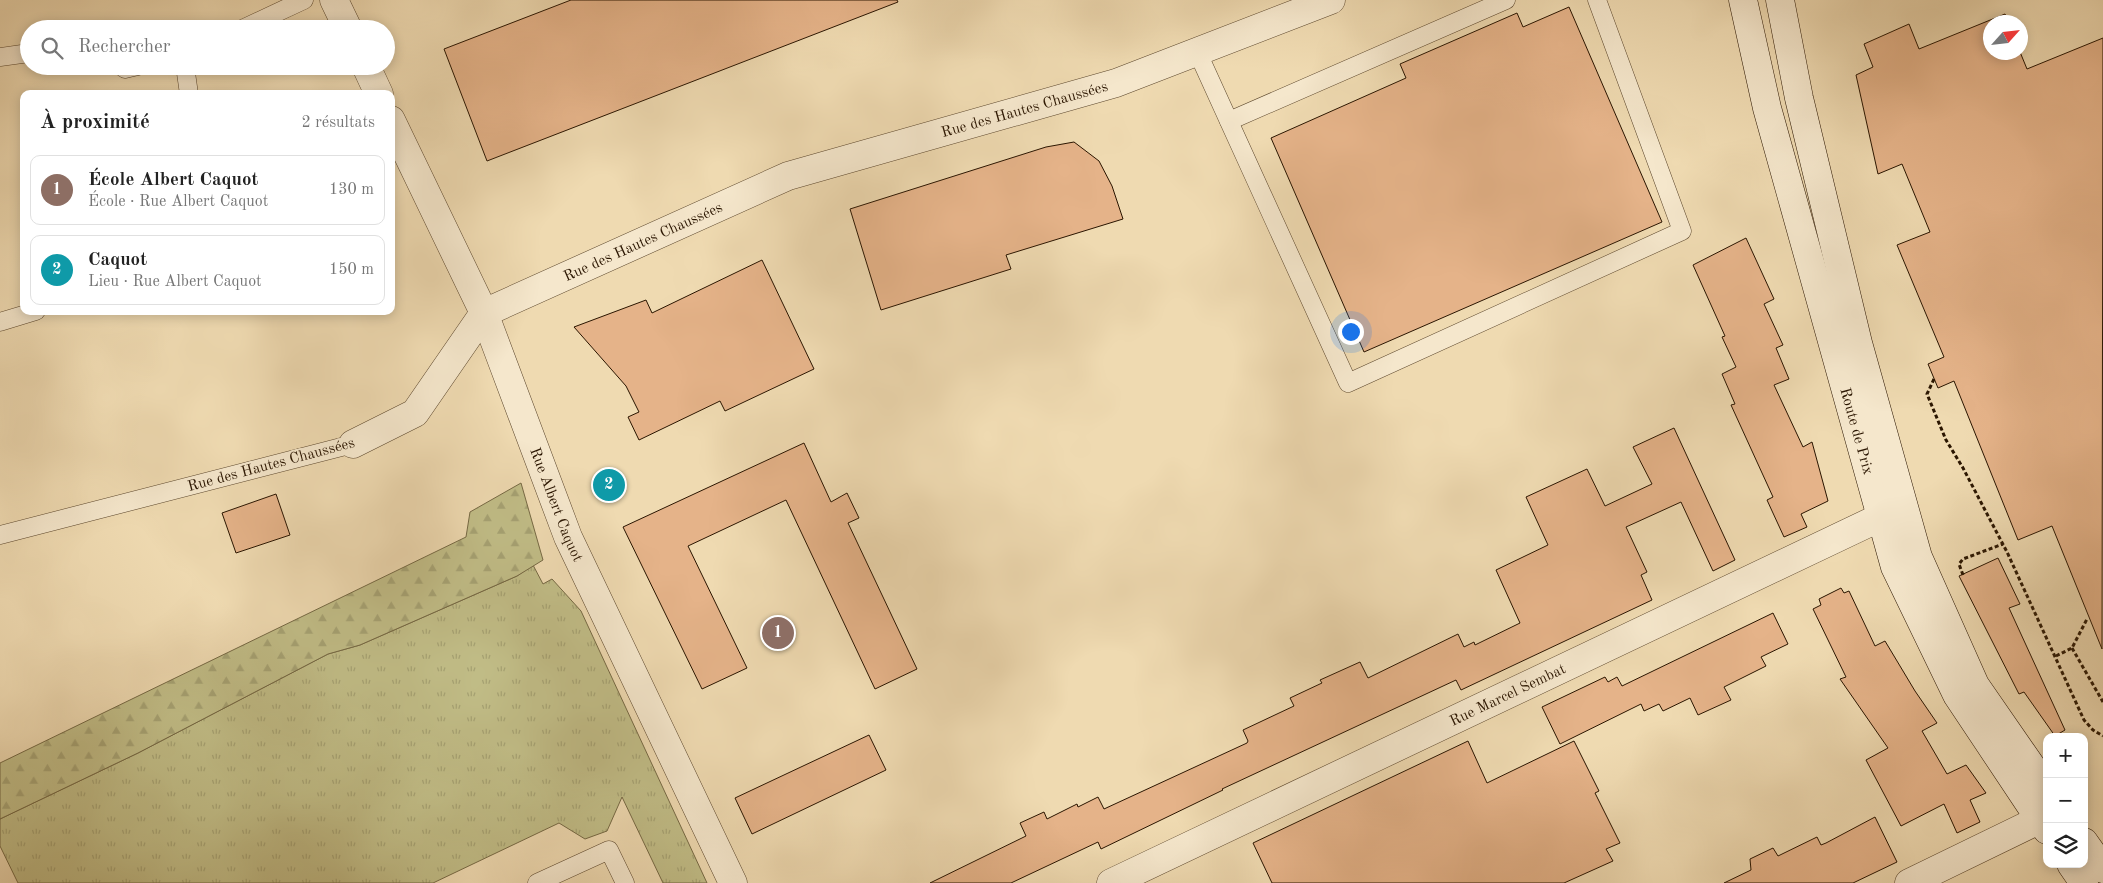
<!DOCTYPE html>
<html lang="fr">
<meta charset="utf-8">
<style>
:root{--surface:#fff;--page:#f2f2f2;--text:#222;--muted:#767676;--line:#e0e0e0;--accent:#db2777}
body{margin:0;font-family:"Old Standard TT",serif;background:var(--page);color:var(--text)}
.controls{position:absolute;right:15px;bottom:15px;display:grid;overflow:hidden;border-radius:10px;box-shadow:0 2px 12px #0003}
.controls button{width:45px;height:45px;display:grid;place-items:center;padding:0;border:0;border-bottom:1px solid var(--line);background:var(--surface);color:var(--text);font:25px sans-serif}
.compass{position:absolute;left:1983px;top:15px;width:45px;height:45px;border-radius:50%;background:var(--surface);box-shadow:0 2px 12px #0003;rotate:63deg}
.you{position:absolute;left:1350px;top:331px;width:18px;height:18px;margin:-12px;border:4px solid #fff;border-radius:50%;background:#1a73e8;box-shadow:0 0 0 8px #1a73e833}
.badge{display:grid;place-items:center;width:32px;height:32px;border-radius:50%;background:var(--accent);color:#fff;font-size:16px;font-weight:700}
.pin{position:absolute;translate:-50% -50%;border:2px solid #fff;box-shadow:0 1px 5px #0006}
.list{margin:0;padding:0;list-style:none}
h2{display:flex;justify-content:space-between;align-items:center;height:65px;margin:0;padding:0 20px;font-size:21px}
h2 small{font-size:16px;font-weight:400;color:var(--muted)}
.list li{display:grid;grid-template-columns:32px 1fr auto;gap:15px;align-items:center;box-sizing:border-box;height:70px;margin:0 10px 10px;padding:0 10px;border:1px solid var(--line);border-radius:10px}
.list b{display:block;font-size:19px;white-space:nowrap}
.list p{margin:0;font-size:16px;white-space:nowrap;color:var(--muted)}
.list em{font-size:16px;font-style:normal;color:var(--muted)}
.icon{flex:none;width:28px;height:28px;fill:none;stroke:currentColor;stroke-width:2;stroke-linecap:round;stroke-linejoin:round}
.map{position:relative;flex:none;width:2103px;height:883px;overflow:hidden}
.search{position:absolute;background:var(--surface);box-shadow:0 2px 12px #0003;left:20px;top:20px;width:375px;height:55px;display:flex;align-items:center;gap:12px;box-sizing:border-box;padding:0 18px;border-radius:28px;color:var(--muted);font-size:19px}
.panel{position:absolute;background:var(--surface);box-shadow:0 2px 12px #0003;left:20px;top:90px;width:375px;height:225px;border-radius:10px}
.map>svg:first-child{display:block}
</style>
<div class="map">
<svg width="2103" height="883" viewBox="0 0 2103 883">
<defs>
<pattern id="grass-tufts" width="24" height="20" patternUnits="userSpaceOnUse" patternTransform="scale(1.25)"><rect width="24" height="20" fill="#c1bd87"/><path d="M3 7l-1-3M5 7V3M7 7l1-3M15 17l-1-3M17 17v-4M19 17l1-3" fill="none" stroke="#a6a273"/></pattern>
<pattern id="forest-firs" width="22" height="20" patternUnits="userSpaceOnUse" patternTransform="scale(1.25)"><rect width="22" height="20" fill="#c1bd87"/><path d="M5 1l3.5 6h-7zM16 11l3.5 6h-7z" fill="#a6a273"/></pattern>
</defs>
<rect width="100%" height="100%" fill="#efdab1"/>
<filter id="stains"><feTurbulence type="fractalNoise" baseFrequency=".004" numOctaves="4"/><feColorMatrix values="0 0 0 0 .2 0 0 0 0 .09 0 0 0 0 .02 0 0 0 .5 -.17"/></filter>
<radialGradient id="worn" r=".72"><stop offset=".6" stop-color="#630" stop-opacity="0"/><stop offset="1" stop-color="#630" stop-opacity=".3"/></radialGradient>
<path fill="url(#grass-tufts)" stroke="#766944" d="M533,565l10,19 9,-5 29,32 126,272h-44l-41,-86 -15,34 -22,8 -26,-16 -126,60h-415l-18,-37v-27l138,-66 190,-99 32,-9 157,-69z"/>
<path fill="url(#forest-firs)" stroke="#766944" d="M521,483l22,77 -26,16 -157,69 -32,9 -190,99 -138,66v-56l466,-226 4,-25z"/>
<g fill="#e5b389" stroke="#2a1500">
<path d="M571,0h326l1,2 -411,159 -43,-112z"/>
<path d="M1569,7l93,215 -298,130 -93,-214 135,-60 -6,-14 117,-51 6,14z"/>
<path d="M2005,14l4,8h-19v30h30l7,17 76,-31 -1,611 -50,-123 -34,14 -64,-159 -16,7 -10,-24 16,-7 -47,-112 33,-13 -28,-68 -24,10 -22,-99 17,-8 -9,-23 45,-20 10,25z"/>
<path d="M1074,142l25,19 13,25 11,33 -117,36 5,14 -130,41 -31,-101 196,-62z"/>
<path d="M1746,238l28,61 -10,5 19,41 -7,3 13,31 -15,6 29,62 9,-5 16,59 -27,13 6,13 -23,10 -17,-37 6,-3 -42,-92 4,-1 -13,-30 14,-7 -14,-30 3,-1 -32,-71z"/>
<path d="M762,260l52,109 -89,42 -5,-10 -81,39 -11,-23 11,-5 -13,-26 -52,-59 72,-27 6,13z"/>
<path d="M1674,428l61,132 -22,11 -32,-69 -55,25 21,45 -6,3 11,25 -191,90 -5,-10 -234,109 1,1 -122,59 -3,-7 -87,41h-81l96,-47 -6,-13 24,-11 3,7 30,-15 1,3 20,-10 6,12 143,-66 1,-2 -5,-11 51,-24 -4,-8 32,-15 -2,-3 40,-18 8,16 90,-44 6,13 10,-5 1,3 45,-22 -24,-53 52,-25 -22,-48 61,-28 18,37 47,-22 -19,-37z"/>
<path d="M804,443l27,59 16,-9 12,25 -11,5 69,146 -42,20 -89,-189 -98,46 59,122 -45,21 -79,-162z"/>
<path d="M276,494l14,41 -54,18 -14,-40z"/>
<path d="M1998,558l22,46 -11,4 56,122 -10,6 -31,-44 -5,2 -60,-118z"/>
<path d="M1841,588l3,5 5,-2 26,55 10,-5 30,50 22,32 -15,8 25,43 19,-9 20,28 -16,7 10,22 -23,11 -13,-29 -43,22 -35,-66 22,-12 -48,-69 6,-2 -33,-68 8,-4 -2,-6z"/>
<path d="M1773,613l15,31 -27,13 5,9 -42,21 7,13 -33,15 -8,-17 -27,13 -4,-7 -15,7 -3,-7 -81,40 -18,-37 63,-30 3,5 9,-5 5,9z"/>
<path d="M869,735l17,35 -134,64 -17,-36z"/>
<path d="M1468,741l19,42 87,-42 25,50 -4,2 25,50 -14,6 7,12 -49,22h-292l-19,-40z"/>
<path d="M1875,817l22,45 -44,21h-129l27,-13 -1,-11 23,-11 5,8 39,-19 4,8 5,-2z"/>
</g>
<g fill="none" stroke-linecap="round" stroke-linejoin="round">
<defs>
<g id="lane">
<path d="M242,29l62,-29"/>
<path d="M1197,51l151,332 334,-152 -85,-231"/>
<path d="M0,57l29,-4"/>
<path d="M121,66l4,3 13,-3"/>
<path d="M185,66l4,28"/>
<path d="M1229,121l277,-121"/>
<path d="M0,322l36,-11"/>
<path d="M0,535l353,-91"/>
<path d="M537,883l72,-33 16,33"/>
</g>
<g id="street">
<path d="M334,0l14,29"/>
<path d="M366,66l13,28"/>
<path id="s1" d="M391,120l93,193 84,224 165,346"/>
<path id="s2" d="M353,444l62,-31 69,-100 304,-137 328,-93 215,-83"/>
<path id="s3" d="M1111,883l791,-376"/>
<path d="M1909,883l138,-67"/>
</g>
<g id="secondary">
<path id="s4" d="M1743,0l24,108 128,459 62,128 90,135"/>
<path d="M1780,0l19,98 59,245 60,214 57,128 72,104"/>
<path d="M2084,842l19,27"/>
<path d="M2071,864l13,19"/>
</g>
</defs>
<use href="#lane" stroke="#5b462c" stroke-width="19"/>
<use href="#street" stroke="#5b462c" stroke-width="29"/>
<use href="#secondary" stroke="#2a1500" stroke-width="29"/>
<g stroke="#2a1500" stroke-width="3" stroke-dasharray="4 2.5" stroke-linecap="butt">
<path d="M1934,379l-7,15 19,46 17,28 44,84 77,168 9,10 10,6"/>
<path d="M1963,575l-4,-11 4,-5 40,-15"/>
<path d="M2072,648l31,54"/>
<path d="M2056,656l16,-8 15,-29"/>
</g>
<use href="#lane" stroke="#f5e7cc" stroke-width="18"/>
<use href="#street" stroke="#f5e7cc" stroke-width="28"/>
<use href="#secondary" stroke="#f5e7cc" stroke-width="28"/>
</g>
<g text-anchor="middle" stroke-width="4" stroke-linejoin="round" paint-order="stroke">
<g font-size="15" fill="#2a1500" stroke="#f5e7cc">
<text dy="5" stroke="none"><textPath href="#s2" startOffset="770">Rue des Hautes Chaussées</textPath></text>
<text dy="5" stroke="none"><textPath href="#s2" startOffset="365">Rue des Hautes Chaussées</textPath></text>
<text dy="5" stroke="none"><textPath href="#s4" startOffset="446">Route de Prix</textPath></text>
<text transform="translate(271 464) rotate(-15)" y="5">Rue des Hautes Chaussées</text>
<text dy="5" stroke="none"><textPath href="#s1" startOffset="419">Rue Albert Caquot</textPath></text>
<text dy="5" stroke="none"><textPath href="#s3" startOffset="439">Rue Marcel Sembat</textPath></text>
</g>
</g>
<rect width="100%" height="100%" filter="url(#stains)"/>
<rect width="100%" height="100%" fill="url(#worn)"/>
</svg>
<div class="controls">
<button>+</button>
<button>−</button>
<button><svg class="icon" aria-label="layers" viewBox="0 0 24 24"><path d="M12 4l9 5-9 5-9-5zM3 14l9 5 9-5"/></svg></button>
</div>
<svg class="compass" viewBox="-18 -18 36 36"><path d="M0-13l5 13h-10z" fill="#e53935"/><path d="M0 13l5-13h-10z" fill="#767676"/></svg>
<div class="you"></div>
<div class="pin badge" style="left:778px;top:633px;background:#8d6e63">1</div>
<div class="pin badge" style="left:609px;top:485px;background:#0f9aa8">2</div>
<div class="search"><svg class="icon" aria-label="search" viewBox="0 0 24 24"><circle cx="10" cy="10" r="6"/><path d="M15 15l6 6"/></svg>Rechercher</div>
<section class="panel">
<h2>À proximité<small>2 résultats</small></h2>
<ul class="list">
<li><span class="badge" style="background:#8d6e63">1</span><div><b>École Albert Caquot</b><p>École · Rue Albert Caquot</p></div><em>130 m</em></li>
<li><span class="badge" style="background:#0f9aa8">2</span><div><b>Caquot</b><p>Lieu · Rue Albert Caquot</p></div><em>150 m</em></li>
</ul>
</section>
</div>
